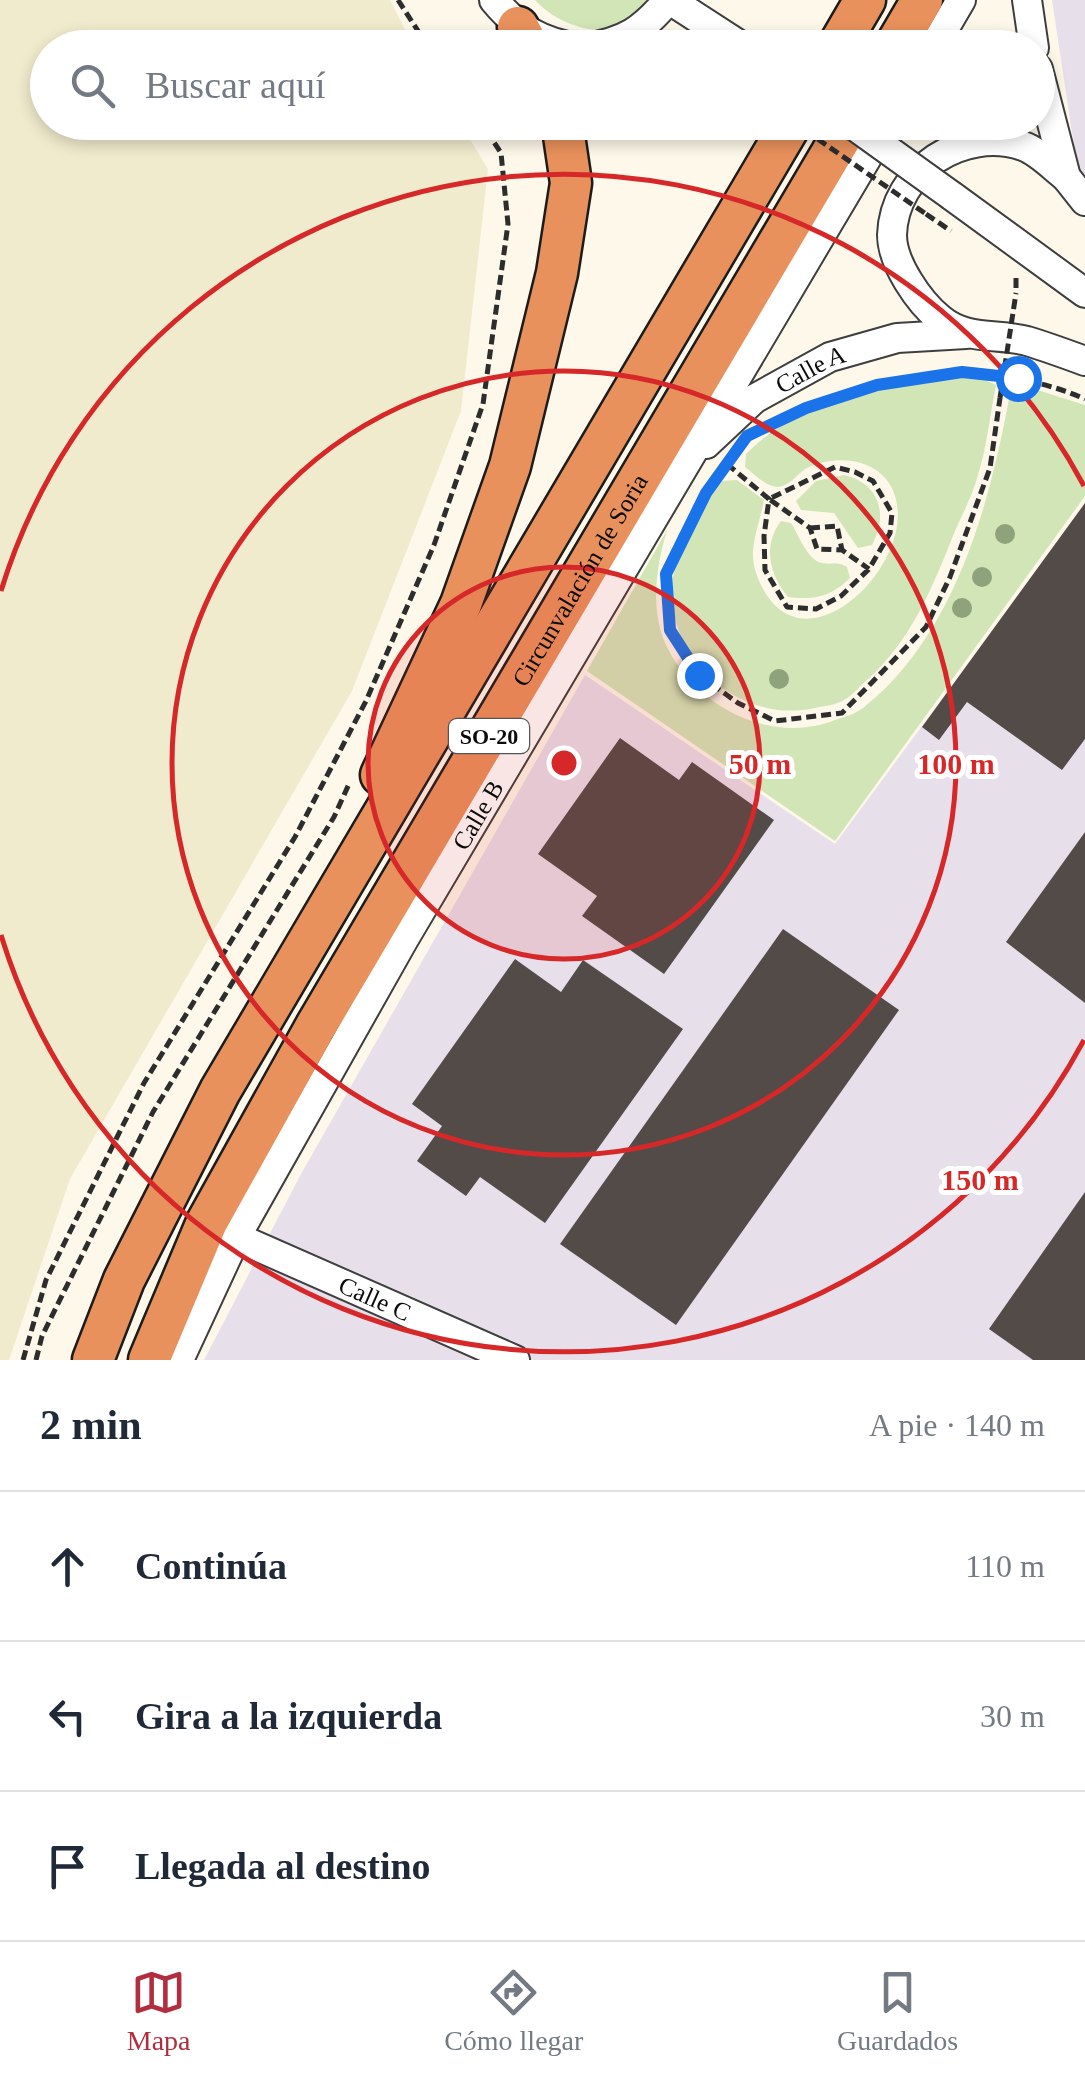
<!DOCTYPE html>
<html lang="es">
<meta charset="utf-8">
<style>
:root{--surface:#fff;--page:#f6f6f7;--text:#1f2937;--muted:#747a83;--line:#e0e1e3;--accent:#b02e3e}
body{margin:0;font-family:Georgia,serif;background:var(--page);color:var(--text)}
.stop{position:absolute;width:30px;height:30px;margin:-22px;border:8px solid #1a73e8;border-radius:50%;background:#fff}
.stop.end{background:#1a73e8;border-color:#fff;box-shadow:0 2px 10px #0008}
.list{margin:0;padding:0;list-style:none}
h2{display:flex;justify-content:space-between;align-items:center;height:130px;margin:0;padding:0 40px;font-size:42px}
h2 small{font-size:32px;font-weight:400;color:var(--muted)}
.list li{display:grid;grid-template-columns:65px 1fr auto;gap:30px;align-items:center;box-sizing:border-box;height:150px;padding:0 40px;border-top:2px solid var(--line)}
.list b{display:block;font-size:38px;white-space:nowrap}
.list em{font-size:32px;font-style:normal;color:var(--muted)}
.icon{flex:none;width:55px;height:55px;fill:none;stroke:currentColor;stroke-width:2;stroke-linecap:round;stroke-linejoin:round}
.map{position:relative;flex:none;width:1085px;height:1360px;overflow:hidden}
.search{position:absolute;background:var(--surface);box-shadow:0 5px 15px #0003;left:30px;right:30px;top:30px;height:110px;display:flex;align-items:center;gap:25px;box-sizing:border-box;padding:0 35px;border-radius:55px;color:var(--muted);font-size:38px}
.sheet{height:580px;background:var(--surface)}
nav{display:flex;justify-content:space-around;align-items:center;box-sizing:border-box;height:140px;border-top:2px solid var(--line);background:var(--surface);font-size:28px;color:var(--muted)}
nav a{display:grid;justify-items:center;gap:5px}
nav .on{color:var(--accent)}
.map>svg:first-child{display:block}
</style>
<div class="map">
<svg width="1085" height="1360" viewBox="0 0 1085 1360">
<rect width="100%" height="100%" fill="#fef8ea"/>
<g fill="#e7dfe9">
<path d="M1052,0h33v175l-8,-9z"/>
<path d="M1085,505v855h-881l97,-186 284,-499 250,169z"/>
</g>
<path fill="#f1ebcd" d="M0,0h390l24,47 -366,1v74l412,1 28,46 -27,242 -109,280 -282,488 -61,181h-9z"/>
<g fill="#d2e5b7">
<path d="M535,0h130c-10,7 -22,19 -33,24 -33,15 -74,1 -97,-24z"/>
<path d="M952,376h24l20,9c-6,30 -9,61 -18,90 -5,19 -15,38 -23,56 -22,55 -43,109 -88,149 -7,6 -15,16 -23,20 -8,5 -20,6 -29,8 -72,16 -144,-44 -143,-117 0,-38 28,-81 50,-110l15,-1 27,20c-3,17 -10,35 -11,52 -1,17 8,36 18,49 53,64 163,-62 115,-122 -18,-22 -53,-23 -77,-12 -11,5 -19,20 -32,20 -12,-1 -23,-13 -32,-20l1,-13c54,-55 134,-65 206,-78z"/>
<path d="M1012,382l73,23v91l-250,345 -248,-170 80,-141c-11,38 -18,82 1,119 30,59 104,96 167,71 9,-3 20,-6 28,-12 95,-75 129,-212 149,-326z"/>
<path d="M844,475c35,8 45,39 28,70l-14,3 -24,-35 -33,-3 -5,-9 20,-20z"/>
<path d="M781,521l10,2c8,12 16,37 31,40 11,2 15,-2 25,4l3,11c-20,19 -34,22 -62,19 -18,-22 -26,-51 -7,-76z"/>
</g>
<g fill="#524b48">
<path d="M1085,503v236l-23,31 -95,-68 -28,38 -17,-13z"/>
<path d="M620,738l59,42 13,-18 82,58 -110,154 -82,-58 15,-20 -59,-42z"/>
<path d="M1085,832v171l-79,-61z"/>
<path d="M783,929l116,81 -223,315 -116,-81z"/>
<path d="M515,959l46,33 22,-32 100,69 -138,194 -65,-46 -14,19 -49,-35 25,-35 -30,-22z"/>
<path d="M1085,1192v168h-52l-44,-31z"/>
</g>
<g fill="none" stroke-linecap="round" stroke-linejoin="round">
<defs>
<g id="minor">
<path d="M494,0c24,29 47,42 84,48"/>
<path d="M670,0l74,48"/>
<path d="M1027,0l7,48"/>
<path d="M586,48c40,-7 56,-17 82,-48"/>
<path d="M933,48l28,-48"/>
<path d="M1038,69l28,108 19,24"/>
<path d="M1066,177c-13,-10 -28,-26 -43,-31 -60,-20 -129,24 -131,89 0,28 27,67 48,84 26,22 57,14 87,22 20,6 39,13 58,20"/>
<path d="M952,196l133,97"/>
<path id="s1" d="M706,444l48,-45 76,-42 67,-19 69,-4"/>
<path id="s2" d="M236,1237l279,123"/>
<path id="s3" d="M179,1360l57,-123 168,-298 484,-817"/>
</g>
<g id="highway">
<path d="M518,27l11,21"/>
<path d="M837,48l28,-48"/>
<path d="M894,48l28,-48"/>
<path d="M381,775l80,-171 49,-138 47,-193 14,-90 -9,-61"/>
<path d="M93,1360l31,-80 96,-189 572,-969"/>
<path id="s4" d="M149,1360l58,-138 109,-196 534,-904"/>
</g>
</defs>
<use href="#minor" stroke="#3e3e3e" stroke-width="32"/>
<use href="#highway" stroke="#1c1c1c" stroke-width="45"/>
<g stroke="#2d2d2d" stroke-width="5" stroke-dasharray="10 5" stroke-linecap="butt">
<path d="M398,0l31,48"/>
<path d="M926,214l25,17"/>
<path d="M1016,278v15"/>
<path d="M766,427c98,-48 214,-74 319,-28"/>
<path d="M729,461l-23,32 -40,81 4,56 29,45 39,28 37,18 67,-8 84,-86 24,-50 40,-109 10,-70"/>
<path d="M727,464l42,35 -5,37 1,34 22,37 29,2 25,-13 28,-27 21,-36 2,-20 -19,-32 -18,-9 -20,-5 -66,32 41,29 7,21 25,1 27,19"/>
<path d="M810,528l27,-2 5,24"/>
<path d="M23,1360l23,-80 98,-197 151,-246 71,-136 68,-156 49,-141 25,-180 -7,-71 -20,-31"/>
<path d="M36,1360l6,-24 111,-224 181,-295 15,-33"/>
</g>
<use href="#minor" stroke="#fff" stroke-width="28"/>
<use href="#highway" stroke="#e9915c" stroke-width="40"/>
<defs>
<path id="minor-bridge" d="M849,122l103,74"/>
</defs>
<use href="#minor-bridge" stroke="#3e3e3e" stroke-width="32" stroke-linecap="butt"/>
<g stroke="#2d2d2d" stroke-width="5" stroke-dasharray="10 5" stroke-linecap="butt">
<path d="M793,122l133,92"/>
<path d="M1000,398l16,-105"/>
</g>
<use href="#minor-bridge" stroke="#fff" stroke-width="28"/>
</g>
<g fill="#8ea37b">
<circle cx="1005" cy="534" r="10"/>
<circle cx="982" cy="577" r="10"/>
<circle cx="962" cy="608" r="10"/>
<circle cx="779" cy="679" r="10"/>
</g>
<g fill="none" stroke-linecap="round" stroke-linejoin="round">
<path stroke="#1a73e8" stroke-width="12" d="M699,675l-29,-45 -4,-56 40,-81 41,-57 59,-28 71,-23 85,-13 56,6"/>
</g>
<circle cx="564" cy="763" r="196" fill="#d62828" fill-opacity=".12"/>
<g fill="none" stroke="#d62828" stroke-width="5">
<circle cx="564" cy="763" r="196"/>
<circle cx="564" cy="763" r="392"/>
<path d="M1084 1040A589 589 0 0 1 1 935M1 591A589 589 0 0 1 1084 486"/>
</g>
<g text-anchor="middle" stroke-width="10" stroke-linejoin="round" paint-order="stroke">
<rect fill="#fff" stroke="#545454" stroke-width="2.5" x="449" y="719" width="80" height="34" rx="8"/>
<g font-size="22" font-weight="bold" fill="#0b0b0b">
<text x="489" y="744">SO-20</text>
</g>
<g font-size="25" fill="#0b0b0b" stroke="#fff">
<text dy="9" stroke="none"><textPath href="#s1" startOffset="130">Calle A</textPath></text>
<text dy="9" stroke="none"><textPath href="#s4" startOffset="892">Circunvalación de Soria</textPath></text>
<text dy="9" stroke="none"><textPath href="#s3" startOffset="622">Calle B</textPath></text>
<text dy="9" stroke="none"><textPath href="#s2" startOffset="152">Calle C</textPath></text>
</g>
</g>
<circle cx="564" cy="763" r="15" fill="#d62828" stroke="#fff" stroke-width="5"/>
<g font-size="30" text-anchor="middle" font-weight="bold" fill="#d62828" stroke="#fff" stroke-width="10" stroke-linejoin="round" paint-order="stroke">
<text x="760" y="774">50 m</text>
<text x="956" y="774">100 m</text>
<text x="980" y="1190">150 m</text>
</g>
</svg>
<div class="stop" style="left:1018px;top:378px"></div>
<div class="stop end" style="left:699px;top:675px"></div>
<div class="search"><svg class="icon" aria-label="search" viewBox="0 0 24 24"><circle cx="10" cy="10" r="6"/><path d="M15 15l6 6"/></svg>Buscar aquí</div>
</div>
<section class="sheet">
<h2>2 min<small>A pie · 140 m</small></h2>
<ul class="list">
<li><svg class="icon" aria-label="ahead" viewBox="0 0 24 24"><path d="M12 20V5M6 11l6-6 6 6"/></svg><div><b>Continúa</b></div><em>110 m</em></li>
<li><svg class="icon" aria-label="left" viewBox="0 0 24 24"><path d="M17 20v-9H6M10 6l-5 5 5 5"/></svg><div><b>Gira a la izquierda</b></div><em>30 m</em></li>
<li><svg class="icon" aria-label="arrive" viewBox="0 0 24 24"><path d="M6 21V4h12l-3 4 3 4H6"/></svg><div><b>Llegada al destino</b></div></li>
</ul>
</section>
<nav>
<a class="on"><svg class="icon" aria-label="map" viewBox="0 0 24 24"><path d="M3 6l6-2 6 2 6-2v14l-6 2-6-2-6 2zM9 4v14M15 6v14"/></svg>Mapa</a>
<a><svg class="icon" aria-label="directions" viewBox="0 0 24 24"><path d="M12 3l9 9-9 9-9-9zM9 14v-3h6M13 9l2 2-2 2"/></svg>Cómo llegar</a>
<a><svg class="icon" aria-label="saved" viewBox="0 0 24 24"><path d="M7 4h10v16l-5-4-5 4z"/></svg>Guardados</a>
</nav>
